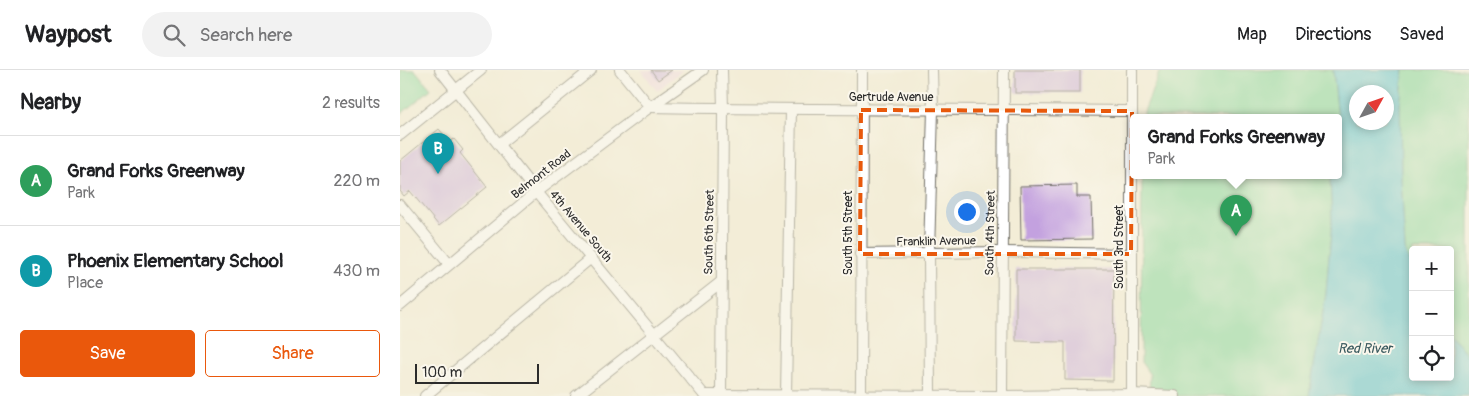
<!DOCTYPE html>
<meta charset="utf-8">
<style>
:root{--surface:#fff;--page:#f2f2f2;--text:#202124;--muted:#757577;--line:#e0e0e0;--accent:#ea580c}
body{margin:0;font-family:Pangolin,sans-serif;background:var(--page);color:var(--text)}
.controls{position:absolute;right:15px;bottom:15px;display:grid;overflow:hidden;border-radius:5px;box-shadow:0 2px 8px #0003}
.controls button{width:45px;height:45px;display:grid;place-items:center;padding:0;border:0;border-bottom:1px solid var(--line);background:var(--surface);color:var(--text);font:25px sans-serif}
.compass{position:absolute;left:949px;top:15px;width:45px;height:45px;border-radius:50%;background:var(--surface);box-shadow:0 2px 8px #0003;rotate:50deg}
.scale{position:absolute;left:15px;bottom:12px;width:124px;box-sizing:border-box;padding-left:5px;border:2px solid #2b2b2b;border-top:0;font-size:14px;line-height:18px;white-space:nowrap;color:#2b2b2b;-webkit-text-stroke:4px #fbf7ec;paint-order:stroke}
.you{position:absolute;left:566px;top:141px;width:18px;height:18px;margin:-12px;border:4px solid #fff;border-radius:50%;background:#1a73e8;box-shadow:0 0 0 8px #1a73e833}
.badge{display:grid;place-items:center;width:32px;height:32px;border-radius:50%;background:var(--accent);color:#fff;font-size:16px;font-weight:700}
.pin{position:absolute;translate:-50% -41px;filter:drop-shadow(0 1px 2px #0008)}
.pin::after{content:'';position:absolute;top:26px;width:18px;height:15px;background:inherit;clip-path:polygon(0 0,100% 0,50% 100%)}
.popup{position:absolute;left:730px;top:44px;width:212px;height:65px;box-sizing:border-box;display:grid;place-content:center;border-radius:5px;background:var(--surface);filter:drop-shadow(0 1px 4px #0005);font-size:16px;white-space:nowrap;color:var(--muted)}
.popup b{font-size:19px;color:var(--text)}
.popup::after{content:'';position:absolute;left:50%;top:100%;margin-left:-10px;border:10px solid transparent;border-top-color:var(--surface)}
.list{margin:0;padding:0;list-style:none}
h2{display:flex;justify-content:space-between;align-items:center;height:65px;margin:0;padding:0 20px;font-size:21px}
h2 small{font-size:16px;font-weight:400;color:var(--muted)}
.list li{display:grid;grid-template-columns:32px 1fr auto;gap:15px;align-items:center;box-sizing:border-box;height:90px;padding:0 20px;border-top:1px solid var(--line)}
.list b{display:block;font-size:19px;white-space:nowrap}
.list p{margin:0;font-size:16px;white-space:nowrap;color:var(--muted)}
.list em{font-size:16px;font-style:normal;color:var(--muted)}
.actions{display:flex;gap:10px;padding:15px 20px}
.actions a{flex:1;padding:11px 0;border:1px solid var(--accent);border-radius:5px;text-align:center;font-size:18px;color:var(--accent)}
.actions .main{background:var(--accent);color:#fff}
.icon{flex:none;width:28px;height:28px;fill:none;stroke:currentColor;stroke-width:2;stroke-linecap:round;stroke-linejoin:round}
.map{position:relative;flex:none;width:1069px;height:326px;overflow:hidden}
header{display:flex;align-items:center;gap:30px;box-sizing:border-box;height:70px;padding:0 25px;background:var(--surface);border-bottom:1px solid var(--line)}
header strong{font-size:24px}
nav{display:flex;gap:28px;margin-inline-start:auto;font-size:18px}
.search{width:350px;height:45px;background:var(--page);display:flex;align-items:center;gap:12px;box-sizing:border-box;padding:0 18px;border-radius:28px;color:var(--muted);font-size:19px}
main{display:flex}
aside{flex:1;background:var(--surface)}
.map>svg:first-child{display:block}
</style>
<header>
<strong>Waypost</strong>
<div class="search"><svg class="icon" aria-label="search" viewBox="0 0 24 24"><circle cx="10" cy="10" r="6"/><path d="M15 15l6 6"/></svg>Search here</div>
<nav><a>Map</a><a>Directions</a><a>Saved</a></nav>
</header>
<main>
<aside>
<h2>Nearby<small>2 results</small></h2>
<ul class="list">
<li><span class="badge" style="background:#2e9e5b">A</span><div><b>Grand Forks Greenway</b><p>Park</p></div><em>220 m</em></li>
<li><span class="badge" style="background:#0f9aa8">B</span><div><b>Phoenix Elementary School</b><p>Place</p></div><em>430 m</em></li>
</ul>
<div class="actions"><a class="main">Save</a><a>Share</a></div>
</aside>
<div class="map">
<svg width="1069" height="326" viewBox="0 0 1069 326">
<rect width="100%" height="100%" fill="#fbf7ec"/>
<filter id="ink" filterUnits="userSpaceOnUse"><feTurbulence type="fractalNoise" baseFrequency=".02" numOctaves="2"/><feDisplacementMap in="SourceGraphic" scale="10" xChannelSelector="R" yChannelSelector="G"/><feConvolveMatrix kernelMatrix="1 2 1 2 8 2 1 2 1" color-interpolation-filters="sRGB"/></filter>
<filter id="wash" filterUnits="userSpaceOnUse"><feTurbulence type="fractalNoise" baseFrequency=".0096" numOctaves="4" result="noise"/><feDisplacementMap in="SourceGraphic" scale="20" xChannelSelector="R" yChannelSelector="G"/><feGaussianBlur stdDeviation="1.12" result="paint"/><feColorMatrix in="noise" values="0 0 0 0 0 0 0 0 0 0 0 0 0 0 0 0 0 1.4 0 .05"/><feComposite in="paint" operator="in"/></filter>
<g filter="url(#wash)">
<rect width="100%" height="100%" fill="#f3edd7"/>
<path fill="#efd0e5" d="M241,0h42l-26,21z"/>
<g fill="#7fd79b" stroke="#558163">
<path d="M0,0h15l16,19 -30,25z"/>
<path d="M760,0h173l5,46v1h-196z"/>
<path d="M1004,0h65v287l-19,-23v-84h-37v23l-8,-23 -4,-72 -1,-74z"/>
<path d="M742,105h188l2,45 -6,74 -17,102h-160l1,-21 -9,-13z"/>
</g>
<path fill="#57c2d1" stroke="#41767e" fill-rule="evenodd" d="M933,0h71l-4,34 1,74 4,72 8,23v104h37v-43l19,23v39h-160l17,-102 6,-74 -2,-45h8v-58zM956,22h30v30h-30z"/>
<g id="blocks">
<g fill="#c3a1df">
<path d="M251,0h21l-14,10z"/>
<rect x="615" y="0" width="65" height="23"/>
<path d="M39,59l11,13 4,-3 9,11 -3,3 27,34 -48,39 -29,-35 -6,5 -4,-5v-30z"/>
<path d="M677,115v12h14l1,42 -71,1 -1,-54z"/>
<path d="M616,199h98l-1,112 -48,-1v-38l-49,-1z"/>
</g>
</g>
</g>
<g filter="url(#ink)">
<use href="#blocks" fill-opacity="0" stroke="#716f67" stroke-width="1"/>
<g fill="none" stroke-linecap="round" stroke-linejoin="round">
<defs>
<g id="minor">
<path d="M40,0l96,122 169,204"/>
<path d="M220,0l30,37c161,3 321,2 482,4"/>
<path d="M0,65l81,-65"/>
<path d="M99,74l92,-74"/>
<path d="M0,135l49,59"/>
<path d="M460,184l142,-2 129,2"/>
<path d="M0,236l136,-114 114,-85 53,-37"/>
<path d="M732,324v-324"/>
<path d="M304,325l298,1 130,-2 43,2"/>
<path d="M321,325l2,-286 -1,-39"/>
<path d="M386,325l5,-286"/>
<path d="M25,326l166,-138"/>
<path d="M176,326l145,-114"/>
<path d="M461,326l1,-326"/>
<path d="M530,326l-1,-143 4,-143 -1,-40"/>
<path d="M602,326l2,-326"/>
</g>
</defs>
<use href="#minor" stroke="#716f67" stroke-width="12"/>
<use href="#minor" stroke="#fff" stroke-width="10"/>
</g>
</g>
<path d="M0 0H1069V326H0ZM461,40l271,1 -1,143h-271z" fill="#f3edd7" fill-opacity=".55" fill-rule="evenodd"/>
<path fill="none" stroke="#e8590c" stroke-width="4" stroke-dasharray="10 6" stroke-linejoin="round" d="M461,40l271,1 -1,143h-271z"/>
<g text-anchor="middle" stroke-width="4" stroke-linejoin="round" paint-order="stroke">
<g font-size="12" fill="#2b2b2b" stroke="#fbf7ec">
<text x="491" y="31">Gertrude Avenue</text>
<text transform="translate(141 104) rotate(-38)" y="4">Belmont Road</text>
<text transform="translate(181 156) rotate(50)" y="4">4th Avenue South</text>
<text transform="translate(309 162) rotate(-89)" y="4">South 6th Street</text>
<text transform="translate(448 163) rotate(-90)" y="4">South 5th Street</text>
<text transform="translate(590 163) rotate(-89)" y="4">South 4th Street</text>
<text transform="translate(536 171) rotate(-1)" y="4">Franklin Avenue</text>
<text transform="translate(719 177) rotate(-90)" y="4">South 3rd Street</text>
</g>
<g font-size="14" font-style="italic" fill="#38585d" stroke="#fbf7ec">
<text x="965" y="283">Red River</text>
</g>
</g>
</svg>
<div class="controls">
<button>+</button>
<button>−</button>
<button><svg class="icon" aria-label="locate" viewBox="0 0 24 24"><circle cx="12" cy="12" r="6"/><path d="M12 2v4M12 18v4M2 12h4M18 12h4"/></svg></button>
</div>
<svg class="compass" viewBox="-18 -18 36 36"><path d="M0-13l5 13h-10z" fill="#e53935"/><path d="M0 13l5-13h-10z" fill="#757577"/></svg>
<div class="scale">100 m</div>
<div class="you"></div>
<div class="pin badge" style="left:836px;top:166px;background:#2e9e5b">A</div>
<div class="popup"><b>Grand Forks Greenway</b>Park</div>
<div class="pin badge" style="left:38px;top:104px;background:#0f9aa8">B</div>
</div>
</main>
